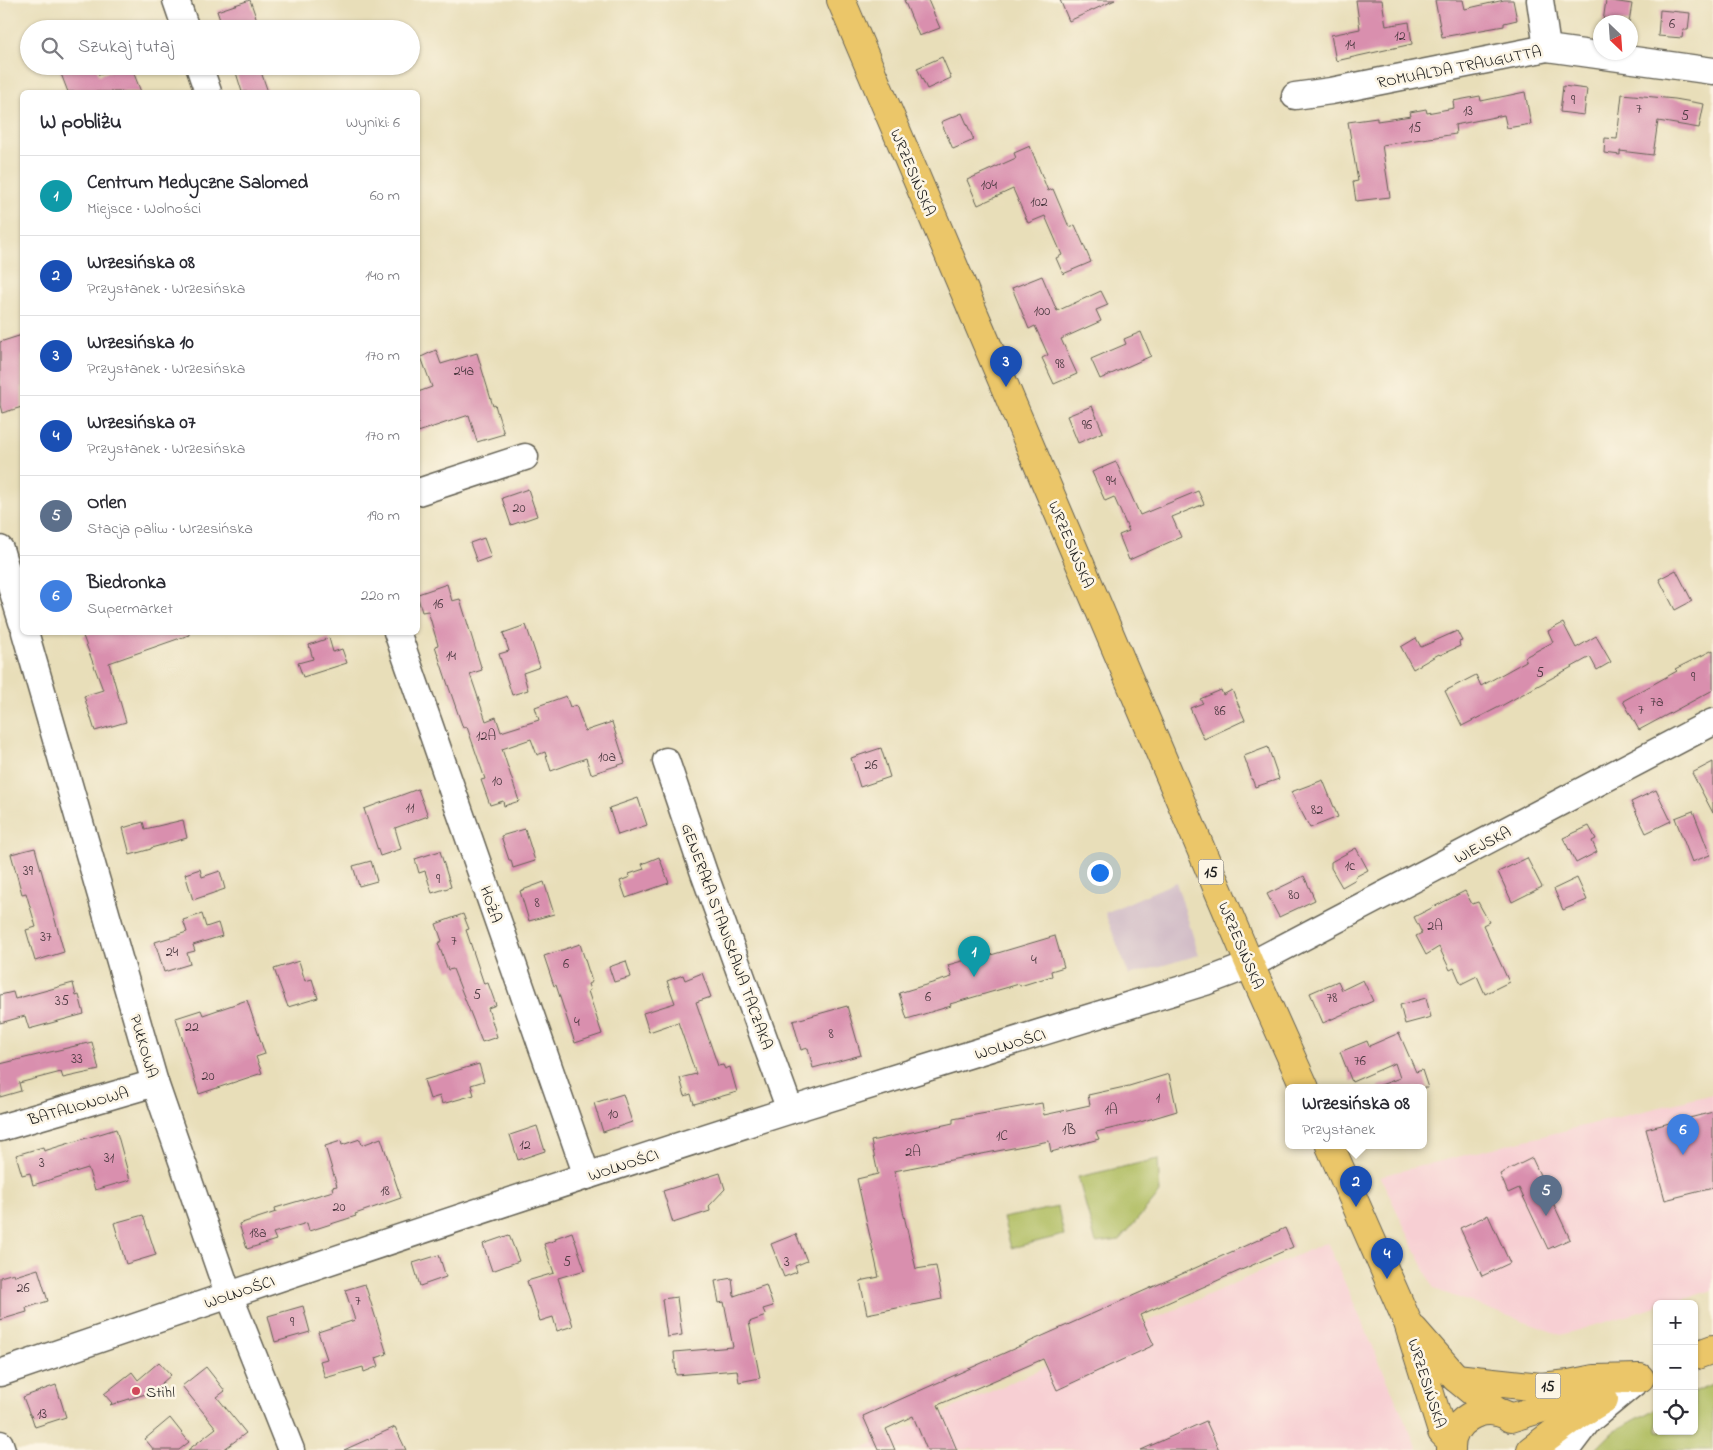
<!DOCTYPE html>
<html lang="pl">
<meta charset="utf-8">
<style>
:root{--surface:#fff;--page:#f7f7f7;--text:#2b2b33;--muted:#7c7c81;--line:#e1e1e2;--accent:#111827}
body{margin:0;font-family:"Indie Flower",sans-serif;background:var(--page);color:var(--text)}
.controls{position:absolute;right:15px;bottom:15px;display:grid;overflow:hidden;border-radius:8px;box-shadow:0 1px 4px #0004}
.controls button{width:45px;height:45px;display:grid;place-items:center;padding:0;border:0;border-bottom:1px solid var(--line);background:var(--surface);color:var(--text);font:25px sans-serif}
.compass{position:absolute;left:1593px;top:15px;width:45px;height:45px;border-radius:50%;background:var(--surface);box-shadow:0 1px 4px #0004;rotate:155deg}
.you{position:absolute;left:1099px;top:872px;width:18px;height:18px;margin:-12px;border:4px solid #fff;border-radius:50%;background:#1a73e8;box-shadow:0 0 0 8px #1a73e833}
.badge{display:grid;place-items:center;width:32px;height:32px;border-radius:50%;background:var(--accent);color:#fff;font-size:16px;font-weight:700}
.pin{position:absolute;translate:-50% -41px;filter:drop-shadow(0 1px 2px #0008)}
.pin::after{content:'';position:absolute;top:26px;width:18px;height:15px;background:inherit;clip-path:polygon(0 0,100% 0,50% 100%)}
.popup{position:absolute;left:1285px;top:1084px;width:142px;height:65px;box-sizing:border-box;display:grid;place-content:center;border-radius:8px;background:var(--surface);filter:drop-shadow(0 1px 4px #0005);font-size:16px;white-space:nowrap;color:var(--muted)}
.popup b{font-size:19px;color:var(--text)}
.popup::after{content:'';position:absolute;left:50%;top:100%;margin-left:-10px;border:10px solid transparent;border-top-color:var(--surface)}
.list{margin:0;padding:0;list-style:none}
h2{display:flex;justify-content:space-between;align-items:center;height:65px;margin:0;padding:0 20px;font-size:21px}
h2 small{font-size:16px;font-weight:400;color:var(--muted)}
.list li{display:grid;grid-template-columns:32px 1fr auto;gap:15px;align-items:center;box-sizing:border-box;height:80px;padding:0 20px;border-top:1px solid var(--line)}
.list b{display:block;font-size:19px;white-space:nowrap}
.list p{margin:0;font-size:16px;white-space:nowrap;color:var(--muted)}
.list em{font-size:16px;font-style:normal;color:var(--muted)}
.icon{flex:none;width:28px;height:28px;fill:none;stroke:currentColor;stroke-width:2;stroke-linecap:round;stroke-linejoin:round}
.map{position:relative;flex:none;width:1713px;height:1450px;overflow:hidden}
.search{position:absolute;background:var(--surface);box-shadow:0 1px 4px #0004;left:20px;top:20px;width:400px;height:55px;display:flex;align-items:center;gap:12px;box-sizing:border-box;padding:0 18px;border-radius:28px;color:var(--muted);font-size:19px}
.panel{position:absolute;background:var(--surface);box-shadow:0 1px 4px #0004;left:20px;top:90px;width:400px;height:545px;border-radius:8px}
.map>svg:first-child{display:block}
</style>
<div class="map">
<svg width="1713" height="1450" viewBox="0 0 1713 1450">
<rect width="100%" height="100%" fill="#fcf5e5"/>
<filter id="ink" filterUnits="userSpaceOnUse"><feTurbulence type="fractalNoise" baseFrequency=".02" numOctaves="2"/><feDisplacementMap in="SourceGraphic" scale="10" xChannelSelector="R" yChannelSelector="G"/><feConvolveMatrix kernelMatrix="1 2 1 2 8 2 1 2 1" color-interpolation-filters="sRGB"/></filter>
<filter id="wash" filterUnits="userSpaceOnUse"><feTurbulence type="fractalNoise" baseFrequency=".0096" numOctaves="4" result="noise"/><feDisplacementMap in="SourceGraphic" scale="20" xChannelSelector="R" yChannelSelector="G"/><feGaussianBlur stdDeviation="1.12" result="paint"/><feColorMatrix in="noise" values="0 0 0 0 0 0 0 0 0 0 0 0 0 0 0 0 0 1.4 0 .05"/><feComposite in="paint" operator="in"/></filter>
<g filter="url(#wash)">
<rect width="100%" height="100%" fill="#e8deb9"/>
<g fill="#f7cfd3">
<path d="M1713,1094v196l-47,14h-9v3l-96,28 -127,-46 -54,-113z"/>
<path d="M1327,1242l91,208 -557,-1z"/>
</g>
<path fill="#d2bdc7" d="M1176,882l23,73 -70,20 -24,-62z"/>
<g fill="#aebc5e" stroke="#656c3d">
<path d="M1158,1159l2,34 -40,47 -24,3 -18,-66z"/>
<path d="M1058,1207l6,28 -53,13 -8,-30z"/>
<path d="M1713,1384v66h-118l19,-19 43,-23v23h37v-39z"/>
</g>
<g id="blocks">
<g fill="#d98fae">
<path d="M250,0l9,26 -10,3h-26l-6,-18z"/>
<path d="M904,0h24l12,28 -21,8z"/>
<path d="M1060,0h55l-46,21z"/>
<path d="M1356,0h26l4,26 23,-4 3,22 -76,17 -5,-26 29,-6z"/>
<path d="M1435,0h28l2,9 39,-9h9l4,20 -13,3v3l-62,11z"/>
<path d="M1606,0l26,4 -3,18h-26z"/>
<path d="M1660,10l30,3 -2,17h-5l-1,8 -24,-2z"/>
<path d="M942,57l9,21 -24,11 -10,-21z"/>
<path d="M58,66h38l3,9 24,-9h8l10,26h-73z"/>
<path d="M234,66h25l9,26h-26z"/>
<path d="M1563,86l24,3 -3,26 -24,-3z"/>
<path d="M1525,92l6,32 -24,4 -3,-13 -49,10 1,9 -74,11 8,52 -34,4 -3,-19 5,-1 -10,-59 29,-4v3l34,-5 -1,-4 16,-3 1,4 27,-5 -1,-7 27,-5 1,5z"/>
<path d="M1622,94l53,5 29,5 -5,24 -41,-7 -5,34 -33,-4v4l-16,-2 1,-15 12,1z"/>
<path d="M962,113l12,27 -21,9 -12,-27z"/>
<path d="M1030,146l18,45 5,-2 16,38 6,-2 16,37 -28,12 -7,-16 6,-3 -17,-39 -17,7 -15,-34 -35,16 -11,-25 49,-22 -2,-5z"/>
<path d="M1042,276l15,35 44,-20 7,14 -12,5 5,11 -40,18 16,35 -23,10 -12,-26 6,-3 -13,-29 -6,3 -17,-41z"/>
<path d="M1141,332l10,24 -51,23 -9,-20 35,-15 -2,-5z"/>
<path d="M22,335v72l-20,6 -2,-8v-63z"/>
<path d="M436,350l5,14 36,-11 16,53 2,-1 9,29 -27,8 -8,-27 -51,17v-40l14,-5 -11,-30z"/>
<path d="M1092,406l11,26 -25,11 -11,-27z"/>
<path d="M1116,462l24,53 58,-24 6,13 -32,13 9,20 -52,23 -10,-25 10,-4 -15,-34 -9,4 -13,-29z"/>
<path d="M528,489l9,27 -26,9 -9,-27z"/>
<path d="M484,538l7,19 -14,5 -7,-19z"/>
<path d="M1676,570l16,31 -17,9 -16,-31z"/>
<path d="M447,584l5,17 8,-2 22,71 -12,4 16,47 10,-4 5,15 38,-12 -4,-13 31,-11 4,11 6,-2 9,26 27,-9 13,41 -34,11 -5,-16 -35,13 -6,-19 -8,3 -6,-16 -29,10 17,52 -15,5 -1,-5 -13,4 -9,-25 4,-1 -18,-52 -4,1 -16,-46 -12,-36 3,-1 -10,-34 -6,1 -4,-14v-4z"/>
<path d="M1563,623l13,25 20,-12 15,26 -14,8 -7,-13 -87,48 -41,21 -17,-35 31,-16 5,11 45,-25 -1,-4 28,-15 -5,-11z"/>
<path d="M526,625l14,42 -17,6 5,17 -16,5 -13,-41 10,-3 -6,-18z"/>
<path d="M1457,631l5,10 -3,1 1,4 -20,9 -1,-1 -26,15 -12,-22 15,-9 5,9z"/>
<path d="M93,632h96v3l-80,28 17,59 -31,9 -11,-35 19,-6 -20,-54z"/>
<path d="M329,638l4,14 9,-3 5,14 -44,14 -5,-14 15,-4 -4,-14z"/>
<path d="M1713,650v40l-74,40 -16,-29 54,-30 -2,-2z"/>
<path d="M1221,690l2,5 9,-5 13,30 -41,19 -14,-31 13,-5 -3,-4z"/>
<path d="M1268,747l11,32 -24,8 -11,-31z"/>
<path d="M881,748l9,29 -30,10 -9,-29z"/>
<path d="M1713,762v51l-21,-40z"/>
<path d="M1323,780l15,37 -28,11 -19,-36z"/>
<path d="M418,789l10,27 -33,12 6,21 -21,7 -16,-47z"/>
<path d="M1656,790l15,31 -25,12 -15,-31z"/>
<path d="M638,798l9,27 -29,10 -9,-27z"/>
<path d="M1693,811l17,44 -18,7 -17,-44z"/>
<path d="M183,820l4,18 -36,10v1l-21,6 -7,-27 20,-6 2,7z"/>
<path d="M1589,826l7,13 -4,2 5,11 -21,11 -13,-25z"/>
<path d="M525,829l10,32 -22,7 -2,-8h-2l-8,-24z"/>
<path d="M35,848l29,104 -29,9 -9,-31 10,-3 -10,-34 -4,1 -11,-40z"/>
<path d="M1356,848l12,22 -13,7 1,2 -14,8 -11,-19v-6z"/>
<path d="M440,851l11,36 -19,6 -7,-22 -6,2 -4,-14z"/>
<path d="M659,857l10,26 -43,15 -6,-17 10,-4 -1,-3 15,-5 -2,-5z"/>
<path d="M1527,858l15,29 -30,15 -14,-30z"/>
<path d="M371,861l6,20 -18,5 -6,-20z"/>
<path d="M200,869l2,8 18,-6 5,18 -32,11 -8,-26z"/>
<path d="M1304,876l11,24 -36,17 -12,-23z"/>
<path d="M1577,878l10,22 -24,10 -9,-21z"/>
<path d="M544,882l10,32 -25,7 -9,-30z"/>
<path d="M1465,891l7,13 6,-2 11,20 -6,3 26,57 -24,12 -8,-18 -16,8 -7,-16 -4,2 -11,-23 -13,8 -10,-19 6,-3 -8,-16z"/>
<path d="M202,914l4,13 12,-4 4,13 -29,9 2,6 -8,2 3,11 -26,8 -9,-30 32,-10 -4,-12z"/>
<path d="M463,914l6,15 -3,1 18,54 4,-1 8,22 -8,3 9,29 -15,5 -29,-73 -5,1 -10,-27 4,-2 -6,-17z"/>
<path d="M1055,936l9,31 -13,4 1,5 -32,10 -1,-2 -69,20 1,2 -44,13 -8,-26 53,-16 -4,-12 42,-12 1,2z"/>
<path d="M580,944l12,38 -4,2 2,6 -2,1 14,43 -27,9 -19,-58 -2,1 -10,-30z"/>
<path d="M299,961l6,20 7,-2 6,19 -30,9 -14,-38z"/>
<path d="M626,961l5,16 -17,5 -5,-15z"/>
<path d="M702,973l9,24 -15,5 22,64 5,-1 2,4 5,-2 7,25 -43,12 -3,-10 -6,2 -5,-18 16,-4 -18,-52 -29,10 -6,-19 32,-10 -8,-22 16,-6 2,5z"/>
<path d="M1363,980l10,21 -50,22 -13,-30 28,-12 4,9z"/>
<path d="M73,983l3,13 3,-1 5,19 -55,15 -4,-13 -25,7v-28l13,-3 2,7z"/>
<path d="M1426,998l5,19 -26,7 -5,-19z"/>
<path d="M247,1000l18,54 -9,3 6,16 -63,21 -23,-76 25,-8 2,5z"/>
<path d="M847,1006l14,49 -48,13 -5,-20 -7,2 -8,-29z"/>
<path d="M1399,1033l17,39 6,-2 6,18h-50v-2l22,-8 -5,-15 -43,19 -12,-30 27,-11 2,5z"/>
<path d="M92,1042l7,28 -36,8 -2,-6 -42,11 2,8 -21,6v-33z"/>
<path d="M479,1064l5,17 -13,4 3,10 -32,9 -2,-8 -10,3 -6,-19z"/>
<path d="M1169,1074l8,37 -40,12 -41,9 3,7 -48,13 -2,-11 -155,30 22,98 20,-3 6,33 -75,15 -7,-33 19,-4 -22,-98 21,-5 -7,-33 82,-18v-4l89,-16 2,12 46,-10 -2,-10 41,-9z"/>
<path d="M623,1094l9,28 -29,10 -9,-29z"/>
<path d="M1713,1112v76l-48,12 -19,-71z"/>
<path d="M537,1126l8,25 -27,9 -8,-25z"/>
<path d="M116,1129l14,51 -35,10 -7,-22 -55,17 -3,-12 -8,2 -6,-20 27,-8 1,4z"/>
<path d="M381,1138l20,60 -46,16 1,2 -47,15 -2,-8 -34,10 3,7 -29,9 -8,-25 37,-12 -1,-4 58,-17 -1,-4 5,-1 -12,-40 16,-5 1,4 18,-6 2,6z"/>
<path d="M1532,1158l38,81 -22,10 -29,-61 -11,5 -8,-19z"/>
<path d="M720,1173l5,16 -16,17 1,5 -37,12 -10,-32z"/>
<path d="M143,1215l13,40 -30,9 -12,-41z"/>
<path d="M1488,1215l22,48 -28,13 -22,-48z"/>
<path d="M1285,1228l8,19 -153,68 14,30 -97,45 -14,-31 -105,46 19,45h-30l-14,-34 -27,13 9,21h-17l-15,-34z"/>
<path d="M572,1232l13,38 -27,8 15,48 -16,5 -4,-14 -13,4 -13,-40 27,-8 -10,-29 12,-4 -1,-2z"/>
<path d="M796,1234l11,27 -12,5 2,6 -13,5 -13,-33z"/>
<path d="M509,1235l10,26 -27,10 -9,-27z"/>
<path d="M439,1255l7,22 -26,9 -7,-23z"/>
<path d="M38,1269l10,32 -22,7 1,4 -27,8v-43l14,-4 1,3z"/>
<path d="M732,1278l2,18 32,-11 7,21 -10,3 3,7 -17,6 11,56 -21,4 -2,-12 -61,5 -2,-23 59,-5 -9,-45 -5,1 -4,-22z"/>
<path d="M365,1284l22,70 -11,4 3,8 -15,6 -1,-5 -38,11 -5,-17 7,-2 -9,-27 37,-12 -10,-30z"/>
<path d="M677,1297l5,38 -15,2 -5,-38z"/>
<path d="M303,1306l7,26 -35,10 -7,-26z"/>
<path d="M159,1362l12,13 -19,17 -42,13 2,-2 -8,-9 28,-22 6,8z"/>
<path d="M206,1367l19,24 -8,6 29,36 -23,17h-35l28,-22 -34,-42z"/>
<path d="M56,1385l10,32 -31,10 -4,-12h-1l-7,-18z"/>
<path d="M170,1418l19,24 -10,8h-25l-9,-11z"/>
<path d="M1206,1421l13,29h-78z"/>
<path d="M395,1427l11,23h-62z"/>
</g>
</g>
</g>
<g filter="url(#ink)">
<use href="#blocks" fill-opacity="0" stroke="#636053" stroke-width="1"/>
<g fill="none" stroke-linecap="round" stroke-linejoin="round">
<defs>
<g id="minor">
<path d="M176,0l10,29"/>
<path d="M1540,0l7,48"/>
<path d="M199,66l9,26"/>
<path d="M1295,96l36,-5 216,-43 166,23"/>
<path d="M418,492l107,-35"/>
<path d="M0,549l22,73"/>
<path d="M25,632l130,451 69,199 67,168"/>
<path d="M397,632l190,544"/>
<path d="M666,761l38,112 86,237"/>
<path d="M0,1128l155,-45"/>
<path d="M0,1373c263,-90 526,-179 791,-263 138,-44 276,-85 414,-128l45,-17 463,-243"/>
<path d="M0,1444l2,6"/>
<path d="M1566,1450l22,-29 52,-43"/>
</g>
<g id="major">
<path d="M841,0l409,965 55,123"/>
<path d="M1330,1146l78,177 34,109 9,9"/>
<path d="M1414,1330l42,48 41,34"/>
<path d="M1694,1356l19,-7"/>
<path d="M1456,1378l85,9 28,-3 25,-5 46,-1"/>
<path d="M1510,1418l79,-24"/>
<path d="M1451,1450c-1,-29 30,-47 55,-35"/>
<path d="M1531,1450l47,-35 26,-16"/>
</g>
</defs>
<use href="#minor" stroke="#636053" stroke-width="29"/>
<use href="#major" stroke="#636053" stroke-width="30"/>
<use href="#minor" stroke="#fff" stroke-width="26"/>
<use href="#major" stroke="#ebc669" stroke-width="28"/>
</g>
</g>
<circle fill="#d1495b" stroke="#fcf5e5" stroke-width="2" cx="136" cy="1391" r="5"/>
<g text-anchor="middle" stroke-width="5" stroke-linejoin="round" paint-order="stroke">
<g font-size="14" fill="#4b3940">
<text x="1672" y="28">6</text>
<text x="1400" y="40">12</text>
<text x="1350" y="49">14</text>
<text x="1573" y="104">9</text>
<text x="1639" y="113">7</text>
<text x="1468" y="115">13</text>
<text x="1685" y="120">5</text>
<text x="1415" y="132">15</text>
<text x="989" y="189">104</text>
<text x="1039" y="206">102</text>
<text x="1042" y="315">100</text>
<text x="1060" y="368">98</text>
<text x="464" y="375">24a</text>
<text x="1087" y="429">96</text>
<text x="1111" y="485">94</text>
<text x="519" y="512">20</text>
<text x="438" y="608">16</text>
<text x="451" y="660">14</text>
<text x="1540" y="677">5</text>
<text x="1693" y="681">9</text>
<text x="1657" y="706">7a</text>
<text x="1641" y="714">7</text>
<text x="1220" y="715">86</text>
<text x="486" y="740">12A</text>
<text x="607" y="761">10a</text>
<text x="871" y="769">26</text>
<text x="497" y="785">10</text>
<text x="410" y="812">11</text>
<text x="1317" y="814">82</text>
<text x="1350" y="870">1c</text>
<text x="28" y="875">39</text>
<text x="438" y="883">9</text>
<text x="1294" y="899">80</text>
<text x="537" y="907">8</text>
<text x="1435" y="930">2A</text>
<text x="46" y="941">37</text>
<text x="454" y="945">7</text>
<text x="172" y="956">24</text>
<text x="1034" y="964">4</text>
<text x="566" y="968">6</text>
<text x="477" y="999">5</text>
<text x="928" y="1001">6</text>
<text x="1332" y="1002">78</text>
<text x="62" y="1005">35</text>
<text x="577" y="1026">4</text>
<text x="192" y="1031">22</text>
<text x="831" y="1038">8</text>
<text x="77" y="1063">33</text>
<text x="1360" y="1065">76</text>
<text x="208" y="1080">20</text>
<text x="1158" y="1102">1</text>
<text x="1111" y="1114">1A</text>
<text x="613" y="1118">10</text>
<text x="1069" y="1134">1B</text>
<text x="1002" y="1140">1C</text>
<text x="525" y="1149">12</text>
<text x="913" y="1156">2A</text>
<text x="109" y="1162">31</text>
<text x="42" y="1167">3</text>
<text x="385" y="1195">18</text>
<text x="339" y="1211">20</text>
<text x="258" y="1237">18a</text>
<text x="567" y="1266">5</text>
<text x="787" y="1266">3</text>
<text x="23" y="1292">26</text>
<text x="358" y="1305">7</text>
<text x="292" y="1326">9</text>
<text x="42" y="1418">13</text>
</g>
<g fill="#fcf5e5" stroke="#5f5d58" stroke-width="1">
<rect x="1198.5" y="859.5" width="25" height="25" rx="4"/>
<rect x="1535.5" y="1373.5" width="25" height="25" rx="4"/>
</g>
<g font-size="15" font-weight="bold" fill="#1c1c1c">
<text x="1211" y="877">15</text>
<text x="1548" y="1391">15</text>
</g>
<g font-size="16" fill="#1c1c1c" stroke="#fcf5e5">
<text transform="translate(1459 66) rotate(-11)" y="6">ROMUALDA TRAUGUTTA</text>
<text transform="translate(914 172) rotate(67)" y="6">WRZESIŃSKA</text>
<text transform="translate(1072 544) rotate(67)" y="6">WRZESIŃSKA</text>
<text transform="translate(1482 844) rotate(-28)" y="6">WIEJSKA</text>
<text transform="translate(492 904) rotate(71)" y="6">HOŻA</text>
<text transform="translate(728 936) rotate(70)" y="6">GENERAŁA STANISŁAWA TACZAKA</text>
<text transform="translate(1242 945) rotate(67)" y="6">WRZESIŃSKA</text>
<text transform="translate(1010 1043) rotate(-17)" y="6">WOLNOŚCI</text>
<text transform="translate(145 1046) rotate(74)" y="6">PUŁKOWA</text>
<text transform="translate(78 1105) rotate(-16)" y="6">BATALIONOWA</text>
<text transform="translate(623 1164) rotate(-18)" y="6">WOLNOŚCI</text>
<text transform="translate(239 1291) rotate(-19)" y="6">WOLNOŚCI</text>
<text transform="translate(1428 1383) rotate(72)" y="6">WRZESIŃSKA</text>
</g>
<g font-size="16" fill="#1c1c1c" stroke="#fcf5e5" text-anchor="start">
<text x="146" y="1397">Stihl</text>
</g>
</g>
</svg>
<div class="controls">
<button>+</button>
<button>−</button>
<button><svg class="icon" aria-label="locate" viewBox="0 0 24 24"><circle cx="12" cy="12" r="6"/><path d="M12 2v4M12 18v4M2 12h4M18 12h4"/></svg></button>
</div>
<svg class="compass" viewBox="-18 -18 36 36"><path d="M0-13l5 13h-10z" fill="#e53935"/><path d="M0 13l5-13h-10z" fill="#7c7c81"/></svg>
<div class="you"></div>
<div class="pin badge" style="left:974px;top:977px;background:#0f9aa8">1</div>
<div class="pin badge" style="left:1356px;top:1207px;background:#1a4fb4">2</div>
<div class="popup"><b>Wrzesińska 08</b>Przystanek</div>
<div class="pin badge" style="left:1006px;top:387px;background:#1a4fb4">3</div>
<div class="pin badge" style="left:1387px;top:1279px;background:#1a4fb4">4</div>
<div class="pin badge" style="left:1546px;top:1216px;background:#5c6f8a">5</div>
<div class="pin badge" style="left:1683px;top:1155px;background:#3f7fe0">6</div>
<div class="search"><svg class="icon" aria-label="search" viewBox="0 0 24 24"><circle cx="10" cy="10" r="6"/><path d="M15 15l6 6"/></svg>Szukaj tutaj</div>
<section class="panel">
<h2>W pobliżu<small>Wyniki: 6</small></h2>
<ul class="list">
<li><span class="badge" style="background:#0f9aa8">1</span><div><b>Centrum Medyczne Salomed</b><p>Miejsce · Wolności</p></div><em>60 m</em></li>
<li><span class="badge" style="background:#1a4fb4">2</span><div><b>Wrzesińska 08</b><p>Przystanek · Wrzesińska</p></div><em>140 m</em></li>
<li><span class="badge" style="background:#1a4fb4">3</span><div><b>Wrzesińska 10</b><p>Przystanek · Wrzesińska</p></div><em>170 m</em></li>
<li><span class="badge" style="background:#1a4fb4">4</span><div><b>Wrzesińska 07</b><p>Przystanek · Wrzesińska</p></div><em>170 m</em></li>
<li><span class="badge" style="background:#5c6f8a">5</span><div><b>Orlen</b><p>Stacja paliw · Wrzesińska</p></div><em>190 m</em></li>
<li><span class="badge" style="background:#3f7fe0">6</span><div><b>Biedronka</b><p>Supermarket</p></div><em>220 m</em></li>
</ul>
</section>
</div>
